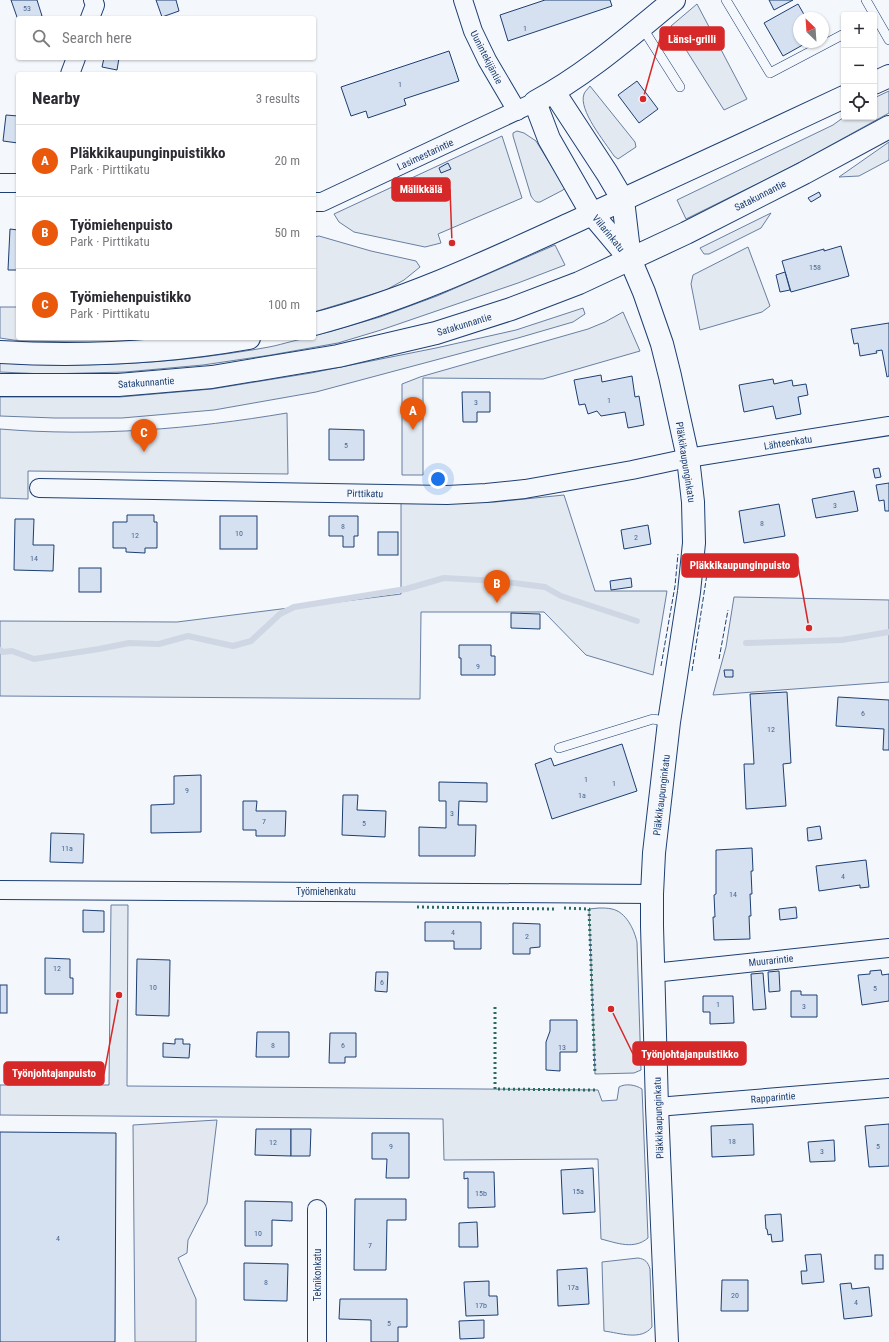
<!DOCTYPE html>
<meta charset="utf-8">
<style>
:root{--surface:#fff;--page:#f7f7f7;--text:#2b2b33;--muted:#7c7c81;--line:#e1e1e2;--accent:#ea580c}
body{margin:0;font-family:"Roboto Condensed",sans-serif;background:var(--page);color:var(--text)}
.controls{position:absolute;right:12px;top:12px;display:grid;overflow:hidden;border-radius:4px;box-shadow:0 1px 3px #0004}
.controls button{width:36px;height:36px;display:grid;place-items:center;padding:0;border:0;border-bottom:1px solid var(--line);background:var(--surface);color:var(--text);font:20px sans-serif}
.compass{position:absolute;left:793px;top:12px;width:36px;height:36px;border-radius:50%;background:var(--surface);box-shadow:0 1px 3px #0004;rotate:335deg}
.you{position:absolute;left:438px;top:479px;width:14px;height:14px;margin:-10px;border:3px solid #fff;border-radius:50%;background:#1a73e8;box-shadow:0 0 0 6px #1a73e833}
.badge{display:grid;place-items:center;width:26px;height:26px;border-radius:50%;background:var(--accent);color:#fff;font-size:13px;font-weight:700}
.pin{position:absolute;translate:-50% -33px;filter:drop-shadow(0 1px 2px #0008)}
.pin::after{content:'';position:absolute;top:21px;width:14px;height:12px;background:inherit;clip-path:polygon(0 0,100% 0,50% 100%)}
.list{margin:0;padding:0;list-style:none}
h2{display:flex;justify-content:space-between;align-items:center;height:52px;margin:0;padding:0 16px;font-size:17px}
h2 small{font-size:13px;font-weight:400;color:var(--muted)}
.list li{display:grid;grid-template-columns:26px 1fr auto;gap:12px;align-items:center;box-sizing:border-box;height:72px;padding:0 16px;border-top:1px solid var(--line)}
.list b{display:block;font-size:15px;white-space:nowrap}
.list p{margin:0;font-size:13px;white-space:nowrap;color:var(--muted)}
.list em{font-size:13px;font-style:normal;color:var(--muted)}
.icon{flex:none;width:22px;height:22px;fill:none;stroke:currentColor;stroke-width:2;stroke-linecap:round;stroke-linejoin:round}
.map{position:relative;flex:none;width:889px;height:1342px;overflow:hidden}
.search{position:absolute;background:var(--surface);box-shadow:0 1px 3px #0004;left:16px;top:16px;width:300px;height:44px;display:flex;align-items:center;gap:10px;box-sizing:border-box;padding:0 14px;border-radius:4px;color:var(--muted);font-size:15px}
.panel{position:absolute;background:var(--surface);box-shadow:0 1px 3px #0004;left:16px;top:72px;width:300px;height:268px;border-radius:4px}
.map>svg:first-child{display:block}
</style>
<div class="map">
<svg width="889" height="1342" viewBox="0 0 889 1342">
<rect width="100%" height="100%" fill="#f4f7fb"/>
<g fill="#e3e9f0" stroke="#687fa3">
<path d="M697,4l50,95 -23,11 -53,-84z"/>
<path d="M590,86l45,56 1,5 -18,12 -4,-3c-9,-14 -36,-46 -30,-62 1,-3 4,-5 6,-8z"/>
<path d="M889,91v22l-98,54 -105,52 -9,-19 156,-75 11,-8h30v-19z"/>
<path d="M517,131l7,2 12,8 29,47 -2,2 -23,12c-5,1 -7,-3 -9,-6l-18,-60v-3z"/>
<path d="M502,136l20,62 -84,36 3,9 -16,4 -71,-15 -15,-10 -5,-8z"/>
<path d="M889,142v18l-30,16 -20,1z"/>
<path d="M771,213l-10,15 -52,26h-5l-4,-6z"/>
<path d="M319,236l52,15 45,10 4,6 -16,13 -18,10 -72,22v-75z"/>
<path d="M555,245l10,20 -47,18 -137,47 -43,13 -67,12 -68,10 -78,7 -80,2 -45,-2v-9c67,4 137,2 203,-6 22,-3 45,-6 66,-10 16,-3 30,-9 45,-9v-2l66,-19 57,-21z"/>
<path d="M748,247l22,59 -8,6 -62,18 -9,-46 2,-9z"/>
<path d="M0,307h18v31h160l-37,5 -121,-2 -20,-3z"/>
<path d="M583,308l2,6 -12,8 -55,16 -202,54 -102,18 -92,8h-67l-55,-2v-19h120l92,-8 99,-16 125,-25 80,-18z"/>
<path d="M623,312l17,39 -97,28 -120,-1v97h-21v-91l18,-7 168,-48 17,-7z"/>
<path d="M287,413l1,61 -260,-3v28l-28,-1v-69c96,8 192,0 287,-16z"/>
<path d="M564,495l31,96h72l-14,84 -67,-20 -42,-43h-123l-1,87 -420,-3v-75l177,1 224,-28v-92h94z"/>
<path d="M734,597l155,3v82l-176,13 13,-48z"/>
<path d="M111,905h17l-1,181 471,4 4,11 15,-1 2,-13c7,-4 17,-2 23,2l6,149c-14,12 -31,5 -47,1l-3,-80 -154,1 -1,-41 -443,-4v-30h109z"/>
<path d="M599,908c4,0 9,0 13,1 14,3 22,20 25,33l4,128 -7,3 -39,1 -6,-165z"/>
<path d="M638,1258c7,1 10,4 12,11l2,58c-11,14 -32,6 -48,4l-2,-69z"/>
</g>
<path fill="#e3e8f0" stroke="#687fa3" d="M217,1120l-10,83 -19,37 -1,13 -9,5 18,41v43h-61l-2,-217z"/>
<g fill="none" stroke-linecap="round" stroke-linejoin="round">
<g stroke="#cfd7e4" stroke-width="6">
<path d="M746,643l96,-3 47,-8"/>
<path d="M0,650l3,2 9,-1 22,8 65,-10 30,-6 30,1 29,-8 45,10 18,-5 29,-27 14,-7 112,-18 38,-11 54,3 47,6 16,9 76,25"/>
</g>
</g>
<g fill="#d5e0f0" stroke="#1d3f73">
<path d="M11,0h26l5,16 -6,2h-18v2z"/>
<path d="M156,0h20l3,11 -17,6z"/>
<path d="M545,0h65l2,6 -104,35 -8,-26z"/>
<path d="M769,0h24l-19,10z"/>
<path d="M798,4l8,14h-7v24h9l-25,14 -19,-33z"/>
<path d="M449,51l10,30 -55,18 2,6 -38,13 -2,-7 -15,5 -10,-29z"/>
<path d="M104,58h15l-2,12 -15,-3z"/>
<path d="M637,81l21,28 -19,14 -21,-28z"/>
<path d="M6,115l12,1v27l-15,-2z"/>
<path d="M448,163l3,6 -10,4 -2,-5z"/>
<path d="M819,192l2,4 -10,6 -3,-4z"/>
<path d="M10,229l8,1v40h-10z"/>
<path d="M841,246l8,30 -58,16 -9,-31 42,-12v2z"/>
<path d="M785,272l5,18 -10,2 -4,-17z"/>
<path d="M889,323v53l-2,1 -5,-27 -6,1 1,2 -17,3 -2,-13 -4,1 -3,-15z"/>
<path d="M601,375l1,7 30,-6 3,21 4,-1 5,29 -16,3 -3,-16 -24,4 -4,-5 -9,3 -3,-10 -6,1 -5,-25z"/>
<path d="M773,379l1,5 18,-4 1,6 13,-2 2,11 -10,2 3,17 -25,5 -3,-13 -29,6 -5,-27z"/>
<path d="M462,392h28v20h-13v10h-14z"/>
<path d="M329,429l35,1v30h-35z"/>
<path d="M879,468l2,9 -6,1 -2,-9z"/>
<path d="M889,483v28h-4l-1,-11 -5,1 -3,-16z"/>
<path d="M854,491l4,20 -42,7 -4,-19z"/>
<path d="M779,504l6,32 -41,7 -5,-32z"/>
<path d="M127,515h27v7h3v26h-12v5l-19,-1v-4h-13v-26h14z"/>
<rect x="220" y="516" width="37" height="33"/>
<path d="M329,516h29v20h-4v11h-11v-11h-14z"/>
<path d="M15,519h19l-1,26h21l-1,26 -39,-1z"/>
<path d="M648,525l3,19 -27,5 -3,-19z"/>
<rect x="378" y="532" width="20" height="23"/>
<rect x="79" y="568" width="22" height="24"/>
<path d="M631,578l1,9 -21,3 -1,-9z"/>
<path d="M511,613l29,1v15l-29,-1z"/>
<path d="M459,645h32v11h4v19h-34v-17h-2z"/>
<path d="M724,670h9v7h-8z"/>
<path d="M787,692l4,71 -8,1 3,42 -40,3 -2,-45h10l-4,-70z"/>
<path d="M838,697l51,3v50h-6l1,-21 -48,-3z"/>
<path d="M622,744l15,47 -85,28 -17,-55 16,-6 3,8z"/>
<path d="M201,775v57l-50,1v-28l23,-1v-28z"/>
<path d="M439,782l48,1v19l-28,-1 -1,24h18l-1,31h-56v-29l27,1v-27h-7z"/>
<path d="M343,795h15l-1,15 29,1 -1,26 -43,-2z"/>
<path d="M243,801h14l-1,10h30l-1,25h-29v-6h-13z"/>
<path d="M820,826l2,13 -14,2 -1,-13z"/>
<path d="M51,833l33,1 -1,29 -33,-1z"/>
<path d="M752,848l1,23h-2l1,23h-2l1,22h-2l1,23 -36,1 -1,-23h2l-1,-22 2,-1v-44z"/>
<path d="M866,860l3,27 -9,1v-3l-41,6 -3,-25z"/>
<path d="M796,907l1,11 -17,2 -1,-11z"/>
<path d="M83,910l21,1v21h-21z"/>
<path d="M425,922h56v27h-27v-8h-29z"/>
<path d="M513,923l27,1v23l-10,1v6h-17z"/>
<path d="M45,958l25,1v19h3v16h-28z"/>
<path d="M137,959l33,1 -1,56 -33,-1z"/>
<path d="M881,970l1,5 7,-1v27l-27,4 -4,-30 12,-1v-3z"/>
<path d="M779,971l1,20 -11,1 -1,-20z"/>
<path d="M376,972h12l-1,20 -12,-1z"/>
<path d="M763,973l3,36 -13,1 -2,-36z"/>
<rect x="0" y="985" width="7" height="28"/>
<path d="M791,991h10v4h16v22h-26z"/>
<path d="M703,996h30l1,27 -24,1v-12h-7z"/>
<path d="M550,1020h27v32h-17v19l-14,-1v-28l4,-11z"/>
<path d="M257,1032h32v25h-33z"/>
<path d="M330,1033h26v24h-11v6h-16z"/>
<path d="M175,1039h8v5h7l-1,14 -26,-1v-14l12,1z"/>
<path d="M753,1124l1,31 -42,2 -1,-31z"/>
<path d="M889,1124v42l-20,1 -4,-41z"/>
<path d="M256,1129h35v27l-36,-1z"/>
<path d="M291,1129h20l-1,27h-19z"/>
<path d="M0,1132l116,1 -1,209h-115z"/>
<path d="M372,1133h37v45h-23l1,-19h-15z"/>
<path d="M834,1140l1,21 -25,1 -2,-20z"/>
<path d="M593,1168l2,44 -32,2 -2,-44z"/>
<path d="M464,1172h30l1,35 -27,1v-30l-4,1z"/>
<path d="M355,1199h51v21h-19l-1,50h-32z"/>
<path d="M245,1201l47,1v19l-20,-1v26h-27z"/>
<path d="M781,1214l2,27 -11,1 -1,-8 -3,1 -1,-6h-1l-1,-14z"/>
<path d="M477,1222l1,25h-19v-24z"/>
<path d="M821,1254l3,28 -22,2 -1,-13h6l-2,-16z"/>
<rect x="875" y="1255" width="8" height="14"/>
<path d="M244,1263l44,1 -1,37 -43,-1z"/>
<path d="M587,1268l2,36 -31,2 -1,-36z"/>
<path d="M722,1280h26v31h-27z"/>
<path d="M489,1281v15h8l1,19 -32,1 -2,-34z"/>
<path d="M851,1283l1,6 17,-2 3,29 -28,3 -4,-35z"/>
<path d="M340,1299h67v28h-9v15h-27v-22l-32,-1z"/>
<path d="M484,1320v18l-24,1 -1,-18z"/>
</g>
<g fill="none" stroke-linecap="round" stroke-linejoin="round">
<defs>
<g id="service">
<path d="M726,0l44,73 74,-39"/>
<path d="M866,0l23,40"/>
<path d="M642,27l38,60"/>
<path d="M559,748l94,-29 16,3"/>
</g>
<g id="minor">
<path d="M463,0l10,31 14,29 30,51"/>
<path d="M90,18l5,-13 -2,-5"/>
<path d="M70,74l6,-16"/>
<path d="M0,183h18"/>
<path d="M314,202h8l213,-100"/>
<path d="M39,488l408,7 39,-2 39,-4 107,-19 56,-12 201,-32"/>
<path d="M0,890l652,4"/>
<path d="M653,973l236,-25"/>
<path d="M657,1107l232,-19"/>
<path d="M317,1342v-133"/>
</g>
<g id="tertiary">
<path d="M554,92l53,81 16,27 7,59"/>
<path d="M667,1342l-10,-235 -5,-181v-32l2,-41 15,-131 20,-130 5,-49 -1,-41 -5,-44 -18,-82 -8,-32 -18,-52 -14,-33 -38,-45 -43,-75 -14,-37c51,-27 95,-66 139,-102"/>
</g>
<g id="secondary">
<path d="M874,83l15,-7"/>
<path d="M314,324c89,-23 173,-62 256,-100 91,-42 183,-84 274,-127"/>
<path d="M0,352c86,5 164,1 249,-14"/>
<path d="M0,385h118l94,-8 126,-21 98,-23 75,-24 68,-26 107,-50 118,-60 85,-46"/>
</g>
</defs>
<use href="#service" stroke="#1d3f73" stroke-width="10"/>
<use href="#minor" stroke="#1d3f73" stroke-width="20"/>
<use href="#tertiary" stroke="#1d3f73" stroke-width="24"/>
<use href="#secondary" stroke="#1d3f73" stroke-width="24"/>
<use href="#service" stroke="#f4f7fb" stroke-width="9"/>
<use href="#minor" stroke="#f4f7fb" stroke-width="18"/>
<use href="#tertiary" stroke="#f4f7fb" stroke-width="22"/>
<use href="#secondary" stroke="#f4f7fb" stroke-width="22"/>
<g stroke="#2c6c60" stroke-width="3" stroke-dasharray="2 3" stroke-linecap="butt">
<path d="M417,907l138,2"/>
<path d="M564,908l25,1 6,165"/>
<path d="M495,1007v82l100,1"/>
</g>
<g stroke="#1d3f73" stroke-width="1" stroke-dasharray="5 2" stroke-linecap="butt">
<path d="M719,659l9,-49"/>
<path d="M661,666l14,-80 3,-32"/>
<path d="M692,671l17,-110"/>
</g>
</g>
<g text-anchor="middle" stroke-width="3" stroke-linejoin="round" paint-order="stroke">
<g font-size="8" fill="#4b6792">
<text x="27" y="11">53</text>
<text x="525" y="31">1</text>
<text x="400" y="87">1</text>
<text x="815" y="270">158</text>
<text x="609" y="403">1</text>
<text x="476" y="405">3</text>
<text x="346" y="448">5</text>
<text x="835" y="508">3</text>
<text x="762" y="526">8</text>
<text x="343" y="529">8</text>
<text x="239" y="536">10</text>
<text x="135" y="538">12</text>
<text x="636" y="540">2</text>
<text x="34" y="561">14</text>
<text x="478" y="669">9</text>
<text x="863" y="716">6</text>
<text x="771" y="732">12</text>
<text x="586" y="782">1</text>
<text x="614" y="786">1</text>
<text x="187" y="793">9</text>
<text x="582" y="798">1a</text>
<text x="452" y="816">3</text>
<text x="264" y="824">7</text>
<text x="364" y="826">5</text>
<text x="67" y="851">11a</text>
<text x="843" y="879">4</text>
<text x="733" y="897">14</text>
<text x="453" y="935">4</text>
<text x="527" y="939">2</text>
<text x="57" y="971">12</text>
<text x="382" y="985">6</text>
<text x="153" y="990">10</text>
<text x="875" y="991">5</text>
<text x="718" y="1007">1</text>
<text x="804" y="1009">3</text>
<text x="273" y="1048">8</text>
<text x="343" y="1048">6</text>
<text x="562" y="1050">13</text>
<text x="732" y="1144">18</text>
<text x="273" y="1145">12</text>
<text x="391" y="1149">9</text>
<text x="878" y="1149">5</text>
<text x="822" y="1154">3</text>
<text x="578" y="1194">15a</text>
<text x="481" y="1196">15b</text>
<text x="258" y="1236">10</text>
<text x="58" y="1241">4</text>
<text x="370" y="1248">7</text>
<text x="266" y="1285">8</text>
<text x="573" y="1290">17a</text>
<text x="735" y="1298">20</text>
<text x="856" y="1305">4</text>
<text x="481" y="1308">17b</text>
<text x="389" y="1326">5</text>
</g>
<g font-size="10" fill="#1d3f73" stroke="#f4f7fb">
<text transform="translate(487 57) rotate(63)" y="4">Uunintekijäntie</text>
<text transform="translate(425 154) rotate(-25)" y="4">Lasimestarintie</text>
<text transform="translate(760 195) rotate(-27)" y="4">Satakunnantie</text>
<text transform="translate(609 233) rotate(51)" y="4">Viilarinkatu</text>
<text transform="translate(464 324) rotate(-17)" y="4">Satakunnantie</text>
<text transform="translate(146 382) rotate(-4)" y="4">Satakunnantie</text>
<text transform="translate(788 442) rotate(-9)" y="4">Lähteenkatu</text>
<text transform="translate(686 462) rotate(81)" y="4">Pläkkikaupunginkatu</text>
<text transform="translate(365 493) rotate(1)" y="4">Pirttikatu</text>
<text transform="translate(661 795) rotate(-83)" y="4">Pläkkikaupunginkatu</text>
<text x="326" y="895">Työmiehenkatu</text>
<text transform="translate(771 960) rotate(-6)" y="4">Muurarintie</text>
<text transform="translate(773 1097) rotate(-5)" y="4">Rapparintie</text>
<text transform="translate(658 1118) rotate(-92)" y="4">Pläkkikaupunginkatu</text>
<text transform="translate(317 1275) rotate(-90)" y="4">Teknikonkatu</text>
</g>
</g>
<path fill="none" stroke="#d62828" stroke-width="1.5" d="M643 99L660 39M452 243L450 189M809 628L798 566M611 1009L633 1054M119 995L104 1074"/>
<g fill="#d62828" stroke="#f4f7fb" stroke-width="1.5">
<circle cx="643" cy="99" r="4"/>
<circle cx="452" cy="243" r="4"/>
<circle cx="809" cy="628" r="4"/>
<circle cx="611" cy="1009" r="4"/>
<circle cx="119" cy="995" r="4"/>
</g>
<g fill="#d62828" stroke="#d62828" stroke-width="1.5">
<rect x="660" y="27" width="64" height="23" rx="4"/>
<rect x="392" y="178" width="58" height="23" rx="4"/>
<rect x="682" y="554" width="116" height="23" rx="4"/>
<rect x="633" y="1042" width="113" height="23" rx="4"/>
<rect x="4" y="1062" width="100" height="23" rx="4"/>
</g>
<g font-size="11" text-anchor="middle" font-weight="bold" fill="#fff">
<text x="692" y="43">Länsi-grilli</text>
<text x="421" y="193">Mälikkälä</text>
<text x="740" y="569">Pläkkikaupunginpuisto</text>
<text x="690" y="1058">Työnjohtajanpuistikko</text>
<text x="54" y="1077">Työnjohtajanpuisto</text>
</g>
</svg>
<div class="controls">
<button>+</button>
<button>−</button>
<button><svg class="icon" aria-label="locate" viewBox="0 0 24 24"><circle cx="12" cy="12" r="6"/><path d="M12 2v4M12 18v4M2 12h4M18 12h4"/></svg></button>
</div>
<svg class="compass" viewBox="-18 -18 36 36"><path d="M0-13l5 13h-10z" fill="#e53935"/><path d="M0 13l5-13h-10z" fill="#7c7c81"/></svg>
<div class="you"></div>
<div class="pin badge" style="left:413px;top:430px">A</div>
<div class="pin badge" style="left:497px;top:603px">B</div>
<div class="pin badge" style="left:144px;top:452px">C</div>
<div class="search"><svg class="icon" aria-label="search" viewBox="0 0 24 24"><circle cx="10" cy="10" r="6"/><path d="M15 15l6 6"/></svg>Search here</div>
<section class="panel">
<h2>Nearby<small>3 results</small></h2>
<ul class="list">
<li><span class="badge">A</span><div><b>Pläkkikaupunginpuistikko</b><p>Park · Pirttikatu</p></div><em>20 m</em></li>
<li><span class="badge">B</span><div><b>Työmiehenpuisto</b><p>Park · Pirttikatu</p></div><em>50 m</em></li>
<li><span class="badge">C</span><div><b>Työmiehenpuistikko</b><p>Park · Pirttikatu</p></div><em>100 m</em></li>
</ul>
</section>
</div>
